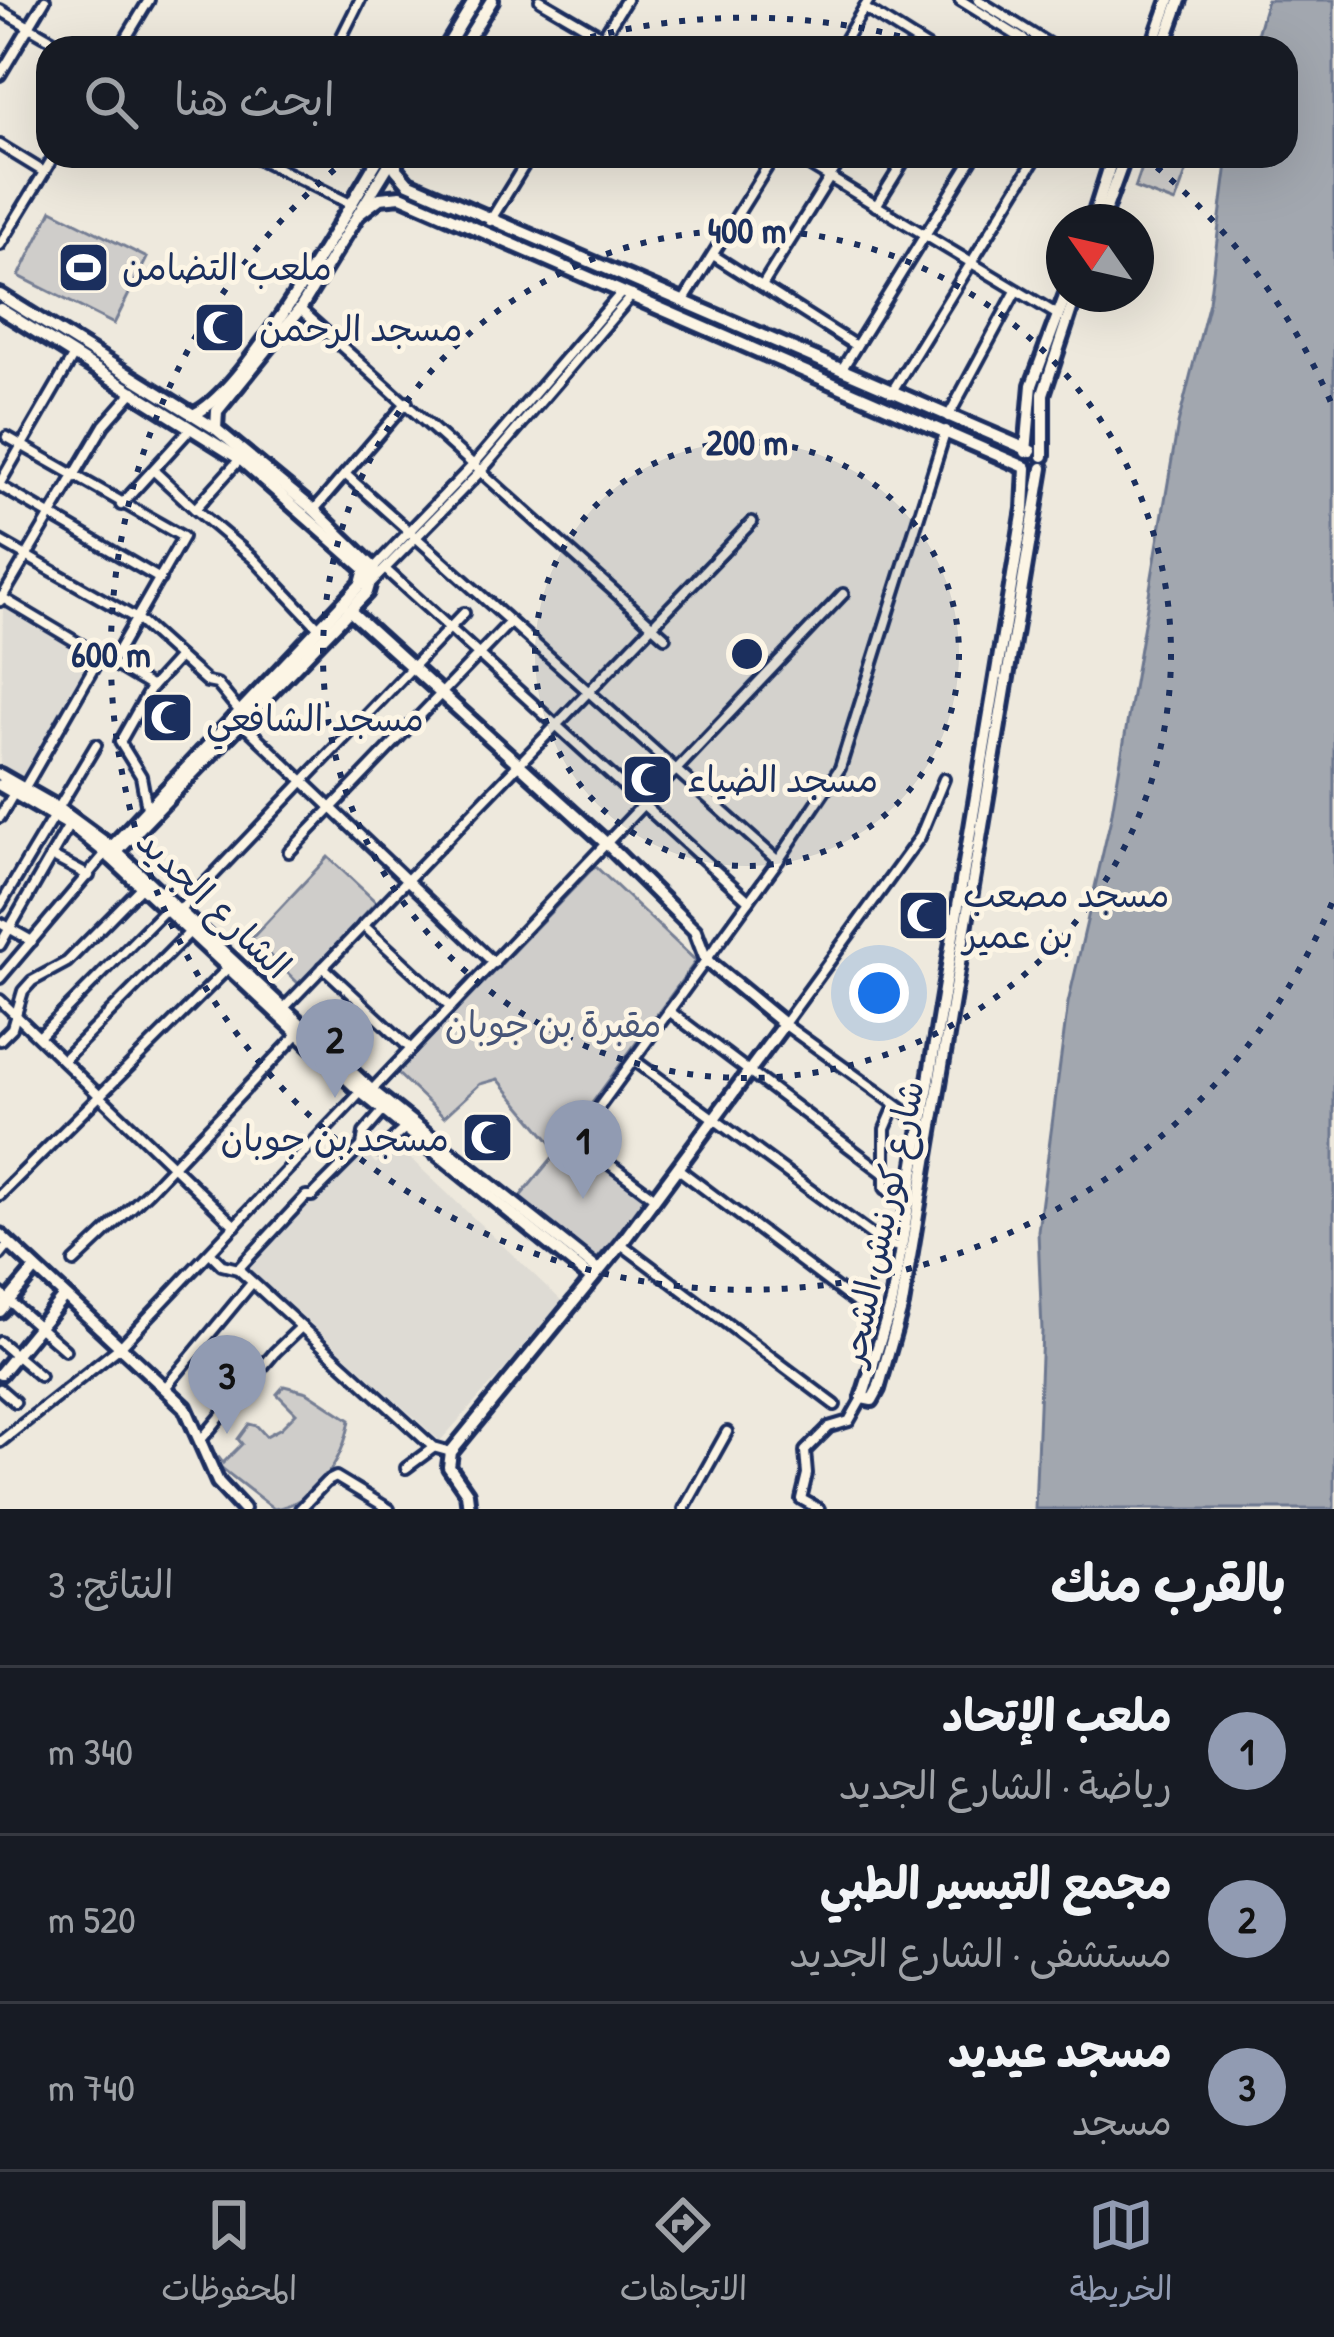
<!DOCTYPE html>
<html lang="ar">
<meta charset="utf-8">
<style>
:root{--surface:#171b24;--page:#20242c;--text:#f1f3f6;--muted:#9ea1a6;--line:#363941;--accent:#919bb2}
body{margin:0;font-family:"Patrick Hand","Playpen Sans Arabic",sans-serif;background:var(--page);color:var(--text);direction:rtl}
.compass{position:absolute;left:1046px;top:204px;width:108px;height:108px;border-radius:50%;background:var(--surface);box-shadow:0 12px 48px #0002;rotate:304deg}
.you{position:absolute;left:879px;top:993px;width:42px;height:42px;margin:-30px;border:9px solid #fff;border-radius:50%;background:#1a73e8;box-shadow:0 0 0 18px #1a73e833}
.badge{display:grid;place-items:center;width:78px;height:78px;border-radius:50%;background:var(--accent);color:#111;font-size:39px;font-weight:700}
.pin{position:absolute;translate:-50% -99px;filter:drop-shadow(0 3px 6px #0008)}
.pin::after{content:'';position:absolute;top:63px;width:42px;height:36px;background:inherit;clip-path:polygon(0 0,100% 0,50% 100%)}
.list{margin:0;padding:0;list-style:none}
h2{display:flex;justify-content:space-between;align-items:center;height:156px;margin:0;padding:0 48px;font-size:51px}
h2 small{font-size:39px;font-weight:400;color:var(--muted)}
.list li{display:grid;grid-template-columns:78px 1fr auto;gap:36px;align-items:center;box-sizing:border-box;height:168px;padding:0 48px;border-top:3px solid var(--line)}
.list b{display:block;font-size:45px;white-space:nowrap}
.list p{margin:0;font-size:39px;white-space:nowrap;color:var(--muted)}
.list em{font-size:39px;font-style:normal;color:var(--muted)}
.icon{flex:none;width:66px;height:66px;fill:none;stroke:currentColor;stroke-width:2;stroke-linecap:round;stroke-linejoin:round}
.map{position:relative;flex:none;width:1334px;height:1509px;overflow:hidden;direction:ltr}
.search{position:absolute;background:var(--surface);box-shadow:0 12px 48px #0002;left:36px;right:36px;top:36px;height:132px;display:flex;align-items:center;gap:30px;box-sizing:border-box;padding:0 42px;border-radius:36px;color:var(--muted);font-size:45px}
.sheet{height:660px;background:var(--surface)}
nav{display:flex;justify-content:space-around;align-items:center;box-sizing:border-box;height:168px;border-top:3px solid var(--line);background:var(--surface);font-size:33px;color:var(--muted)}
nav a{display:grid;justify-items:center;gap:6px}
nav .on{color:var(--accent)}
.map>svg:first-child{display:block}
</style>
<div class="map">
<svg width="1334" height="1509" viewBox="0 0 1334 1509">
<rect width="100%" height="100%" fill="#eee9dd"/>
<filter id="ink" filterUnits="userSpaceOnUse"><feTurbulence type="fractalNoise" baseFrequency=".00833" numOctaves="2"/><feDisplacementMap in="SourceGraphic" scale="24" xChannelSelector="R" yChannelSelector="G"/><feConvolveMatrix kernelMatrix="1 2 1 2 8 2 1 2 1" color-interpolation-filters="sRGB"/></filter>
<g filter="url(#ink)">
<g fill="#dedbd4">
<path d="M3,606l90,50 -72,124 -21,-11z"/>
<path d="M395,1144l169,159 -124,138 -190,-172 66,-75 9,-3 41,-38 10,11z"/>
</g>
<g fill="#cfcdca" stroke="#757e94" stroke-width="3">
<path d="M1146,156h46l-17,47 -40,-15z"/>
<path d="M52,210l95,48 -33,66 -95,-48z"/>
<path d="M328,857l48,45 -77,82 -47,-46z"/>
<path d="M595,866l101,95 -133,182 6,-4 79,59 -51,61 -79,-60 40,-48 -60,-72 -18,5 -36,33 -47,-44z"/>
<path d="M284,1386l23,6 43,28c-7,41 -34,82 -76,89l-59,-46 4,-5 4,5 19,-19 -4,-5 11,-15 8,2 9,10 15,-8 15,-15 -19,-19z"/>
</g>
<path fill="#a2a7af" stroke="#6c778f" stroke-width="3" d="M1267,0h67v1509h-299l7,-178 -4,-100 30,-228 43,-185 67,-394 31,-122 19,-146h58v-108h-33z"/>
<g fill="none" stroke-linecap="round" stroke-linejoin="round">
<defs>
<g id="street">
<path d="M540,0l82,48"/>
<path d="M960,0l77,48"/>
<path d="M978,0l77,48"/>
<path d="M864,8l64,40"/>
<path d="M0,10l66,38"/>
<path d="M120,48l29,-48"/>
<path d="M336,48l24,-48"/>
<path d="M596,48l30,-48"/>
<path d="M840,48l29,-48"/>
<path d="M0,75l45,-75"/>
<path d="M0,145l44,27"/>
<path d="M253,156l98,48"/>
<path d="M794,156l264,159"/>
<path d="M876,206l31,-50"/>
<path d="M490,221l40,-65"/>
<path d="M0,245l54,-89"/>
<path d="M713,255l143,91"/>
<path d="M762,286l81,-130"/>
<path d="M683,302l91,-146"/>
<path d="M300,309l365,328"/>
<path d="M842,369l132,-213"/>
<path d="M891,393l146,-237"/>
<path d="M948,417l68,-126"/>
<path d="M7,437l176,100 -71,124"/>
<path d="M240,459l-45,50 58,49 66,70"/>
<path d="M153,470l42,39"/>
<path d="M345,474l433,387"/>
<path d="M0,483l74,-128"/>
<path d="M0,486l160,93"/>
<path d="M121,505l70,-77"/>
<path d="M314,510l93,-108"/>
<path d="M0,541l137,78 70,63 10,2 23,28"/>
<path d="M374,568l101,-105 147,-171"/>
<path d="M386,570l363,331"/>
<path d="M372,582l110,-112 150,-175"/>
<path d="M1,597l151,90"/>
<path d="M0,601l104,-176 30,-34"/>
<path d="M242,723l252,240"/>
<path d="M24,789l77,-134"/>
<path d="M147,808l-6,-32 -21,-34 30,-53 29,-32"/>
<path d="M0,817l14,-24"/>
<path d="M289,852l221,-230"/>
<path d="M51,856l38,20"/>
<path d="M0,906l96,-161"/>
<path d="M179,911l285,-298"/>
<path d="M0,923l32,18"/>
<path d="M363,925l88,82"/>
<path d="M0,945l69,-120"/>
<path d="M323,967l88,82"/>
<path d="M0,978l106,-125"/>
<path d="M0,1000l235,226"/>
<path d="M283,1009l469,-487"/>
<path d="M669,1011l216,163"/>
<path d="M39,1037l127,-128"/>
<path d="M0,1040l12,-12 11,-37 9,-10 35,-19 75,-76"/>
<path d="M63,1060l127,-128"/>
<path d="M634,1060l250,184 17,3"/>
<path d="M371,1091l472,-497"/>
<path d="M895,1106l-10,23v59l23,19"/>
<path d="M921,1123l-137,-99 136,-187 24,-58"/>
<path d="M362,1146l18,5 24,-22"/>
<path d="M677,1168l194,146"/>
<path d="M0,1195l227,-226"/>
<path d="M655,1198l-79,-59 202,-278 62,-93 106,-338"/>
<path d="M621,1244l214,161"/>
<path d="M210,1253l12,12 16,4 195,178 18,5"/>
<path d="M0,1255l9,-11"/>
<path d="M74,1262l74,-70 149,-157"/>
<path d="M238,1269l68,-73h6l50,-50 2,-13 19,-22"/>
<path d="M0,1293l65,57"/>
<path d="M0,1342l40,34"/>
<path d="M165,1388l87,-105"/>
<path d="M0,1389l15,13"/>
<path d="M200,1441l75,-89 25,-24"/>
<path d="M0,1442l120,-95 241,-255"/>
<path d="M406,1468l27,-20"/>
<path d="M300,1509l26,-27 10,-5 53,32"/>
<path d="M684,1509l43,-77"/>
<path d="M819,1509l-18,-10 6,-25 -2,-23 24,-24 20,-6 13,-23"/>
</g>
<g id="secondary">
<path d="M446,48l29,-48"/>
<path d="M462,48l30,-48"/>
<path d="M1152,48l17,-48"/>
<path d="M1163,48l17,-48"/>
<path d="M396,156v13l12,14 623,268"/>
<path d="M359,214l21,-16 21,-2 624,271"/>
<path d="M1092,222l21,-66"/>
<path d="M1101,222l24,-66"/>
<path d="M0,295l216,134 98,81 60,58 -7,24 -256,266"/>
<path d="M0,309l240,150 125,110 -4,15 -255,269"/>
<path d="M192,415c51,-18 156,-207 188,-259"/>
<path d="M216,429l1,-18 83,-102 94,-153"/>
<path d="M1026,452l6,-67 34,-91"/>
<path d="M1043,456v-62l33,-100"/>
<path d="M349,610l259,235 87,86 11,29 78,64 -163,220 -170,208 -2,15 18,26 2,16"/>
<path d="M0,775l58,33 53,39 260,243 228,181"/>
<path d="M0,785l76,44 30,24 255,239 231,187"/>
<path d="M0,1235l185,172 33,75 25,27"/>
<path d="M0,1311l35,-42"/>
<path d="M0,1374l64,-78"/>
<path d="M862,1398l10,2 6,-11 24,-84 140,-837"/>
<path d="M862,1398l30,-96 132,-793 2,-41"/>
</g>
</defs>
<use href="#street" stroke="#1b2f5e" stroke-width="16"/>
<use href="#secondary" stroke="#1b2f5e" stroke-width="20"/>
<use href="#street" stroke="#fcf5e5" stroke-width="8"/>
<use href="#secondary" stroke="#fcf5e5" stroke-width="10"/>
</g>
</g>
<circle cx="747" cy="654" r="212" fill="#1b2f5e" fill-opacity=".12"/>
<g fill="none" stroke="#1b2f5e" stroke-width="6" stroke-dasharray="6 12">
<circle cx="747" cy="654" r="212"/>
<circle cx="747" cy="654" r="424"/>
<path d="M1332 903A636 636 0 1 1 351 156M556 47A636 636 0 0 1 938 47M1143 156A636 636 0 0 1 1332 405"/>
</g>
<defs>
<symbol id="stadium-square" viewBox="-11 -11 22 22"><rect x="-9" y="-9" width="18" height="18" rx="4" fill="#1b2f5e" stroke="#fcf5e5"/><path d="M0-5a6.5 5 0 1 0 0 10a6.5 5 0 1 0 0-10ZM-3.5-1.8h7v3.6h-7Z" fill="#fff"/></symbol>
<symbol id="mosque-square" viewBox="-11 -11 22 22"><rect x="-9" y="-9" width="18" height="18" rx="4" fill="#1b2f5e" stroke="#fcf5e5"/><path d="M3.5-4.9A6 6 0 1 0 3.5 4.9A5 5 0 1 1 3.5-4.9Z" fill="#fff"/></symbol>
</defs>
<g fill-rule="evenodd">
<use href="#stadium-square" x="54" y="238" width="59" height="59"/>
<use href="#mosque-square" x="190" y="298" width="59" height="59"/>
<use href="#mosque-square" x="138" y="688" width="59" height="59"/>
<use href="#mosque-square" x="618" y="750" width="59" height="59"/>
<use href="#mosque-square" x="894" y="886" width="59" height="59"/>
<use href="#mosque-square" x="458" y="1108" width="59" height="59"/>
</g>
<g text-anchor="middle" stroke-width="10" stroke-linejoin="round" paint-order="stroke">
<g font-size="36" fill="#1b2f5e" stroke="#fcf5e5" text-anchor="start">
<text x="122" y="280">ملعب التضامن</text>
<text x="259" y="341">مسجد الرحمن</text>
<text x="206" y="731">مسجد الشافعي</text>
<text x="687" y="792">مسجد الضياء</text>
<text x="963" y="907">مسجد مصعب<tspan x="963" dy="41">بن عمير</tspan></text>
<text x="449" y="1151" text-anchor="end">مسجد بن جوبان</text>
</g>
<g font-size="36" fill="#1b2f5e" stroke="#fcf5e5">
<text transform="translate(214 903) rotate(44)" y="13">الشارع الجديد</text>
<text transform="translate(881 1223) rotate(-78)" y="13">شارع كورنيش الشحر</text>
</g>
<g font-size="36" fill="#485679" stroke="#fcf5e5">
<text x="553" y="1037">مقبرة بن جوبان</text>
</g>
</g>
<circle cx="747" cy="654" r="18" fill="#1b2f5e" stroke="#fcf5e5" stroke-width="6"/>
<g font-size="36" text-anchor="middle" font-weight="bold" fill="#1b2f5e" stroke="#fcf5e5" stroke-width="10" stroke-linejoin="round" paint-order="stroke">
<text x="747" y="243">400 m</text>
<text x="747" y="455">200 m</text>
<text x="111" y="667">600 m</text>
</g>
</svg>
<svg class="compass" viewBox="-18 -18 36 36"><path d="M0-13l5 13h-10z" fill="#e53935"/><path d="M0 13l5-13h-10z" fill="#9ea1a6"/></svg>
<div class="you"></div>
<div class="pin badge" style="left:583px;top:1199px">1</div>
<div class="pin badge" style="left:335px;top:1098px">2</div>
<div class="pin badge" style="left:227px;top:1434px">3</div>
<div class="search"><svg class="icon" aria-label="search" viewBox="0 0 24 24"><circle cx="10" cy="10" r="6"/><path d="M15 15l6 6"/></svg>ابحث هنا</div>
</div>
<section class="sheet">
<h2>بالقرب منك<small>النتائج: 3</small></h2>
<ul class="list">
<li><span class="badge">1</span><div><b>ملعب الإتحاد</b><p>رياضة · الشارع الجديد</p></div><em>340 m</em></li>
<li><span class="badge">2</span><div><b>مجمع التيسير الطبي</b><p>مستشفى · الشارع الجديد</p></div><em>520 m</em></li>
<li><span class="badge">3</span><div><b>مسجد عيديد</b><p>مسجد</p></div><em>740 m</em></li>
</ul>
</section>
<nav>
<a class="on"><svg class="icon" aria-label="map" viewBox="0 0 24 24"><path d="M3 6l6-2 6 2 6-2v14l-6 2-6-2-6 2zM9 4v14M15 6v14"/></svg>الخريطة</a>
<a><svg class="icon" aria-label="directions" viewBox="0 0 24 24"><path d="M12 3l9 9-9 9-9-9zM9 14v-3h6M13 9l2 2-2 2"/></svg>الاتجاهات</a>
<a><svg class="icon" aria-label="saved" viewBox="0 0 24 24"><path d="M7 4h10v16l-5-4-5 4z"/></svg>المحفوظات</a>
</nav>
